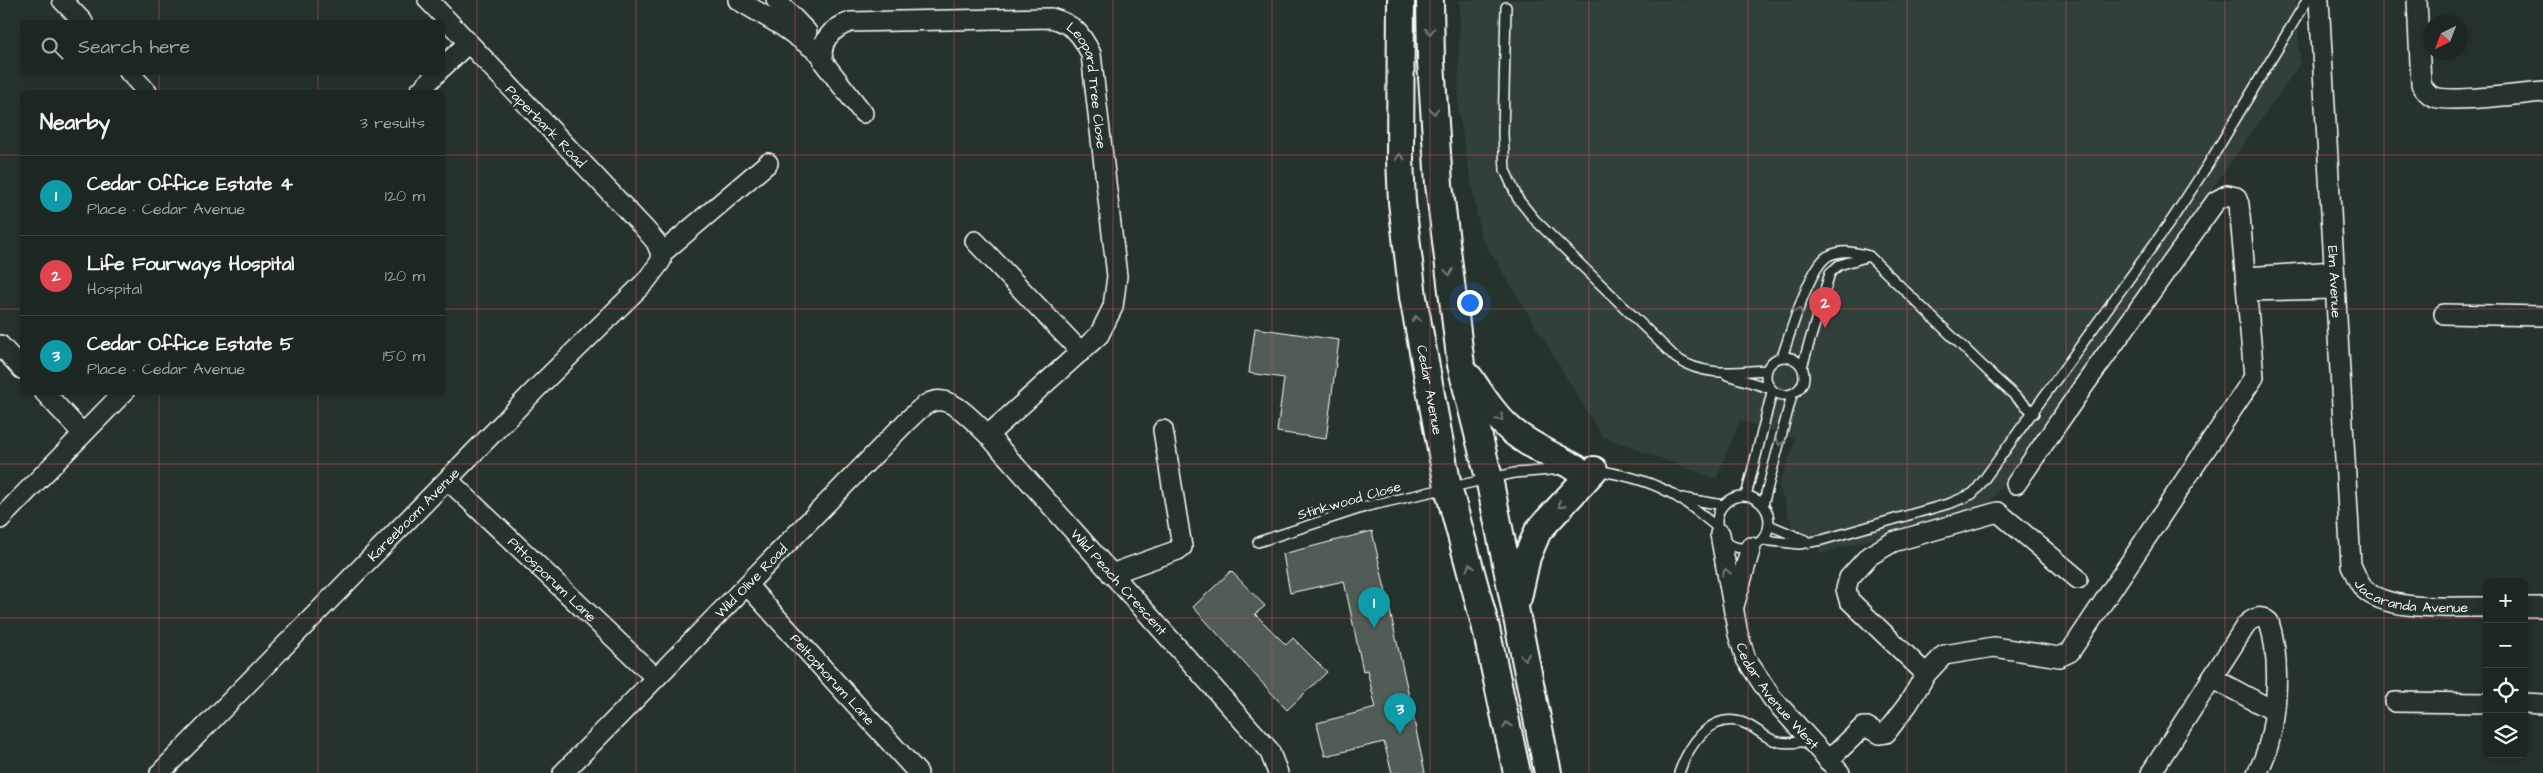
<!DOCTYPE html>
<meta charset="utf-8">
<style>
:root{--surface:#1c2622;--page:#252e2a;--text:#f1f3f6;--muted:#a0a5a5;--line:#3a4340;--accent:#0b8043}
body{margin:0;font-family:"Architects Daughter",sans-serif;background:var(--page);color:var(--text)}
.controls{position:absolute;right:15px;bottom:15px;display:grid;overflow:hidden;border-radius:8px;box-shadow:0 2px 12px #0003}
.controls button{width:45px;height:45px;display:grid;place-items:center;padding:0;border:0;border-bottom:1px solid var(--line);background:var(--surface);color:var(--text);font:25px sans-serif}
.compass{position:absolute;left:2423px;top:15px;width:45px;height:45px;border-radius:50%;background:var(--surface);box-shadow:0 2px 12px #0003;rotate:222deg}
.you{position:absolute;left:1469px;top:302px;width:18px;height:18px;margin:-12px;border:4px solid #fff;border-radius:50%;background:#1a73e8;box-shadow:0 0 0 8px #1a73e833}
.badge{display:grid;place-items:center;width:32px;height:32px;border-radius:50%;background:var(--accent);color:#fff;font-size:16px;font-weight:700}
.pin{position:absolute;translate:-50% -41px;filter:drop-shadow(0 1px 2px #0008)}
.pin::after{content:'';position:absolute;top:26px;width:18px;height:15px;background:inherit;clip-path:polygon(0 0,100% 0,50% 100%)}
.list{margin:0;padding:0;list-style:none}
h2{display:flex;justify-content:space-between;align-items:center;height:65px;margin:0;padding:0 20px;font-size:21px}
h2 small{font-size:16px;font-weight:400;color:var(--muted)}
.list li{display:grid;grid-template-columns:32px 1fr auto;gap:15px;align-items:center;box-sizing:border-box;height:80px;padding:0 20px;border-top:1px solid var(--line)}
.list b{display:block;font-size:19px;white-space:nowrap}
.list p{margin:0;font-size:16px;white-space:nowrap;color:var(--muted)}
.list em{font-size:16px;font-style:normal;color:var(--muted)}
.icon{flex:none;width:28px;height:28px;fill:none;stroke:currentColor;stroke-width:2;stroke-linecap:round;stroke-linejoin:round}
.map{position:relative;flex:none;width:2543px;height:773px;overflow:hidden}
.search{position:absolute;background:var(--surface);box-shadow:0 2px 12px #0003;left:20px;top:20px;width:425px;height:55px;display:flex;align-items:center;gap:12px;box-sizing:border-box;padding:0 18px;border-radius:8px;color:var(--muted);font-size:19px}
.panel{position:absolute;background:var(--surface);box-shadow:0 2px 12px #0003;left:20px;top:90px;width:425px;height:305px;border-radius:8px}
.map>svg:first-child{display:block}
</style>
<div class="map">
<svg width="2543" height="773" viewBox="0 0 2543 773">
<rect width="100%" height="100%" fill="#26332d"/>
<filter id="ink" filterUnits="userSpaceOnUse"><feTurbulence type="fractalNoise" baseFrequency=".02" numOctaves="2"/><feDisplacementMap in="SourceGraphic" scale="10" xChannelSelector="R" yChannelSelector="G"/><feConvolveMatrix kernelMatrix="1 2 1 2 8 2 1 2 1" color-interpolation-filters="sRGB"/></filter>
<g filter="url(#ink)">
<path fill="#333f3a" d="M1460,0h836l4,64 -311,440 -169,50 -4,-15 -24,-13 -13,-41 17,-46 -56,-19 -24,59 -114,-43 -121,-200 -23,-127z"/>
<g fill="#515c57" stroke="#fff">
<path d="M1255,328l84,12 -13,99 -49,-7 7,-54 -35,-5z"/>
<path d="M1372,531l35,156 18,86h-33l-8,-31 -59,14 -8,-33 59,-15 -9,-38 -4,1 -19,-90 -54,12 -7,-39z"/>
<path d="M1231,571l34,35 -10,8 31,31 7,-7 34,34 -40,38 -94,-103z"/>
</g>
<g fill="none" stroke-linecap="round" stroke-linejoin="round">
<defs>
<g id="lane">
<path d="M1506,7l-3,127 2,36 13,29 17,21 141,138c28,19 58,14 90,12"/>
<circle cx="1785" cy="376" r="19"/>
<path d="M1782,357c8,-22 27,-90 46,-101 14,-7 27,-4 41,0l124,120 41,37"/>
<path d="M1802,367l28,-94 9,-8 30,-9"/>
<path d="M1727,375l42,13"/>
<path d="M1596,470c29,5 60,12 84,29 13,8 25,19 37,28"/>
<path d="M1746,496l26,-104"/>
<circle cx="1743" cy="522" r="26"/>
<path d="M1682,498l41,7"/>
<path d="M1763,505l29,-110"/>
<path d="M1769,525l36,15"/>
<path d="M1762,540l37,4 23,-4 129,-37 21,-9 5,-5 196,-271 36,-55 98,-163"/>
<path d="M1258,542l110,-36 146,-33 49,-4"/>
<path d="M1679,773c9,-26 30,-60 62,-51 14,4 24,17 38,20 10,2 20,0 30,-1"/>
</g>
<g id="street">
<path d="M62,0l21,22"/>
<path d="M738,0l44,26 39,28"/>
<path d="M776,0l31,32"/>
<path id="s1" d="M2319,0l32,565c4,8 7,18 13,24 25,24 91,17 123,18"/>
<path d="M2417,0l4,84c3,5 7,11 13,13 16,6 88,-3 109,-5"/>
<path d="M442,68l25,-24"/>
<path d="M129,72l18,20"/>
<path d="M419,92l19,-20"/>
<path id="s2" d="M863,113l-39,-50c-7,-20 8,-35 26,-41l201,-4c22,6 30,15 40,36l26,222 -4,31 -14,28 -111,100"/>
<path d="M975,241l106,111"/>
<path d="M661,254l107,-91"/>
<path d="M2246,277l88,-6"/>
<path d="M2247,291l87,-2"/>
<path d="M2444,314l99,2"/>
<path d="M0,345l22,24"/>
<path d="M44,392l39,42"/>
<path id="s3" d="M448,480l207,197"/>
<path d="M0,519l124,-127"/>
<path id="s4" d="M1720,534l18,100 8,25 26,39 68,75"/>
<path d="M1111,574l67,-24 4,-3 -19,-117"/>
<path id="s5" d="M748,586l170,187"/>
<path d="M1734,606l17,-59"/>
<path d="M2524,607h19"/>
<path d="M1926,674l-77,-74 -3,-11 3,-11 20,-22 24,-14 105,-30 80,67"/>
<path d="M2212,678l62,33"/>
<path d="M2395,702l92,1"/>
<path d="M2524,703l19,1"/>
<path d="M1828,761l35,-34h4l12,7 7,-1 22,-29 18,-30 18,-19 50,-8 65,10 11,-5 184,-275 -15,-173 -3,-7 -9,-2 -11,6 -133,186 -67,97"/>
<path id="s6" d="M160,773l381,-389 105,-103 15,-20v-7l-5,-12 -11,-13 -217,-229"/>
<path id="s7" d="M563,773l344,-352c7,-6 13,-14 22,-18 21,-11 45,19 59,32l281,315 9,23"/>
<path d="M2151,773l95,-148c7,-7 14,-11 23,-3 13,40 9,115 -12,151"/>
</g>
<g id="secondary">
<path id="s8" d="M1401,0l-1,159 2,43 11,95 35,190 37,137 32,149"/>
<path d="M1430,0l1,62 8,122 22,181 28,113 59,295"/>
<path d="M1470,378c12,18 24,37 41,52 19,16 43,26 65,38"/>
<path d="M1518,598l9,-41 11,-26 56,-61"/>
</g>
</defs>
<use href="#lane" stroke="#fff" stroke-width="12"/>
<use href="#street" stroke="#fff" stroke-width="22"/>
<use href="#secondary" stroke="#fff" stroke-width="30"/>
<use href="#lane" stroke="#26332d" stroke-width="9"/>
<use href="#street" stroke="#26332d" stroke-width="19"/>
<use href="#secondary" stroke="#26332d" stroke-width="26"/>
</g>
<defs><path id="oneway-chevron" d="M-2-3.5L2.5 0L-2 3.5" fill="none" stroke-width="1.6" stroke-linecap="round" stroke-linejoin="round" transform="scale(1.25)"/></defs>
<g stroke="#727a76">
<use href="#oneway-chevron" transform="translate(1430 31) rotate(89)"/>
<use href="#oneway-chevron" transform="translate(1434 111) rotate(86)"/>
<use href="#oneway-chevron" transform="translate(1400 157) rotate(-91)"/>
<use href="#oneway-chevron" transform="translate(1449 272) rotate(84)"/>
<use href="#oneway-chevron" transform="translate(1799 311) rotate(-70)"/>
<use href="#oneway-chevron" transform="translate(1416 319) rotate(-99)"/>
<use href="#oneway-chevron" transform="translate(1500 418) rotate(47)"/>
<use href="#oneway-chevron" transform="translate(1780 442) rotate(105)"/>
<use href="#oneway-chevron" transform="translate(1561 505) rotate(135)"/>
<use href="#oneway-chevron" transform="translate(1470 567) rotate(-105)"/>
<use href="#oneway-chevron" transform="translate(1726 572) rotate(-101)"/>
<use href="#oneway-chevron" transform="translate(1525 657) rotate(79)"/>
<use href="#oneway-chevron" transform="translate(1507 725) rotate(-102)"/>
</g>
</g>
<path fill="none" stroke="#dc4848" stroke-width="1" stroke-opacity="0.55" d="M159,0v22M318,0v22M477,0v773M636,0v773M795,0v773M954,0v773M1113,0v773M1272,0v773M1430,0v773M1589,0v773M1748,0v773M1907,0v773M2066,0v773M2225,0v773M2384,0v773M159,72v20M318,72v20M0,155h22M442,155h2101M0,309h22M442,309h2101M159,392v381M318,392v381M0,464h2543M0,618h2487M2524,618h19"/>
<g text-anchor="middle" stroke-width="5" stroke-linejoin="round" paint-order="stroke">
<g font-size="14" fill="#fff" stroke="#26332d">
<text dy="5" stroke="none"><textPath href="#s2" startOffset="404">Leopard Tree Close</textPath></text>
<text transform="translate(546 126) rotate(46)" y="5">Paperbark Road</text>
<text dy="5" stroke="none"><textPath href="#s1" startOffset="282">Elm Avenue</textPath></text>
<text dy="5" stroke="none"><textPath href="#s8" startOffset="392">Cedar Avenue</textPath></text>
<text transform="translate(1349 500) rotate(-16)" y="5">Stinkwood Close</text>
<text dy="5" stroke="none"><textPath href="#s6" startOffset="362">Kareeboom Avenue</textPath></text>
<text dy="5" stroke="none"><textPath href="#s3" startOffset="144">Pittosporum Lane</textPath></text>
<text dy="5" stroke="none"><textPath href="#s7" startOffset="269">Wild Olive Road</textPath></text>
<text dy="5" stroke="none"><textPath href="#s7" startOffset="789">Wild Peach Crescent</textPath></text>
<text dy="5" stroke="none"><textPath href="#s1" startOffset="642">Jacaranda Avenue</textPath></text>
<text dy="5" stroke="none"><textPath href="#s5" startOffset="126">Peltophorum Lane</textPath></text>
<text dy="5" stroke="none"><textPath href="#s4" startOffset="176">Cedar Avenue West</textPath></text>
</g>
</g>
</svg>
<div class="controls">
<button>+</button>
<button>−</button>
<button><svg class="icon" aria-label="locate" viewBox="0 0 24 24"><circle cx="12" cy="12" r="6"/><path d="M12 2v4M12 18v4M2 12h4M18 12h4"/></svg></button>
<button><svg class="icon" aria-label="layers" viewBox="0 0 24 24"><path d="M12 4l9 5-9 5-9-5zM3 14l9 5 9-5"/></svg></button>
</div>
<svg class="compass" viewBox="-18 -18 36 36"><path d="M0-13l5 13h-10z" fill="#e53935"/><path d="M0 13l5-13h-10z" fill="#a0a5a5"/></svg>
<div class="you"></div>
<div class="pin badge" style="left:1374px;top:628px;background:#0f9aa8">1</div>
<div class="pin badge" style="left:1825px;top:328px;background:#e0444e">2</div>
<div class="pin badge" style="left:1400px;top:734px;background:#0f9aa8">3</div>
<div class="search"><svg class="icon" aria-label="search" viewBox="0 0 24 24"><circle cx="10" cy="10" r="6"/><path d="M15 15l6 6"/></svg>Search here</div>
<section class="panel">
<h2>Nearby<small>3 results</small></h2>
<ul class="list">
<li><span class="badge" style="background:#0f9aa8">1</span><div><b>Cedar Office Estate 4</b><p>Place · Cedar Avenue</p></div><em>120 m</em></li>
<li><span class="badge" style="background:#e0444e">2</span><div><b>Life Fourways Hospital</b><p>Hospital</p></div><em>120 m</em></li>
<li><span class="badge" style="background:#0f9aa8">3</span><div><b>Cedar Office Estate 5</b><p>Place · Cedar Avenue</p></div><em>150 m</em></li>
</ul>
</section>
</div>
